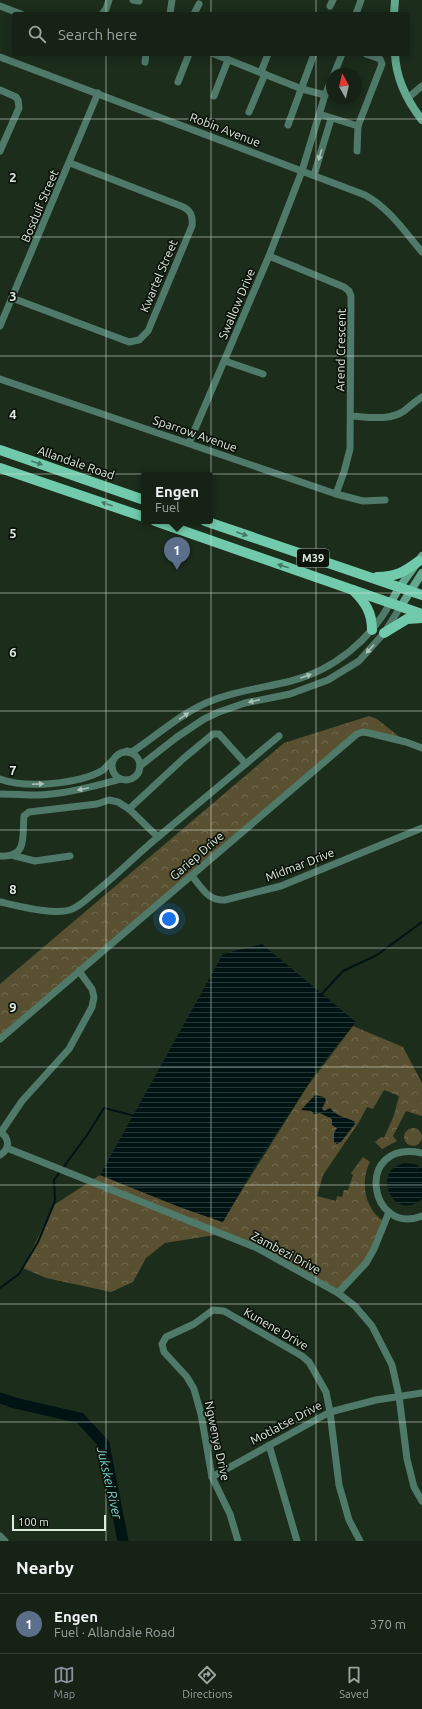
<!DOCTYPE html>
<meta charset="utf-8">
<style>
:root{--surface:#152215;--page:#1e2a1e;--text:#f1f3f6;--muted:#9da4a0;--line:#343f34;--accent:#8c9099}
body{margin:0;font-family:Ubuntu,sans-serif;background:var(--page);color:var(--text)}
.compass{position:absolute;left:326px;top:68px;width:36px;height:36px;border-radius:50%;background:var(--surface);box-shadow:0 2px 10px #0003;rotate:352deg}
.scale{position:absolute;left:12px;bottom:10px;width:94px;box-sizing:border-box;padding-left:4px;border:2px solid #dfeadf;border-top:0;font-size:11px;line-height:14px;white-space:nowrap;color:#dfeadf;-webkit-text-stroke:3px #0c130b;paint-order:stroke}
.you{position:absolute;left:169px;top:919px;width:14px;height:14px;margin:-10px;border:3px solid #fff;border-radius:50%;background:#1a73e8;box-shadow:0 0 0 6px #1a73e833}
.badge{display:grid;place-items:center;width:26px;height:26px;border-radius:50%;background:var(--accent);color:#fff;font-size:13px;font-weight:700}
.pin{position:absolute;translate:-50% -33px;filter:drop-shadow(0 1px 2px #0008)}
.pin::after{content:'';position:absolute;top:21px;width:14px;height:12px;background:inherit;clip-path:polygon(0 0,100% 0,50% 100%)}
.popup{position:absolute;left:141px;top:472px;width:72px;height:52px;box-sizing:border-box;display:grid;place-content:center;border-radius:4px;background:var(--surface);filter:drop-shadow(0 1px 3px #0005);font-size:13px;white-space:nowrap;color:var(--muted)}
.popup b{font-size:15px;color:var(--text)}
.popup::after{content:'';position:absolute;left:50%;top:100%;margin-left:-8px;border:8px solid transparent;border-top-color:var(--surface)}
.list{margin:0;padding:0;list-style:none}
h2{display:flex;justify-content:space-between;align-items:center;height:52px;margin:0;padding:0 16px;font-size:17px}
h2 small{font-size:13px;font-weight:400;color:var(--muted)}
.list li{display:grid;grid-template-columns:26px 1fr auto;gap:12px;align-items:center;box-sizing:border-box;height:60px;padding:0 16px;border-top:1px solid var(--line)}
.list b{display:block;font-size:15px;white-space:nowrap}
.list p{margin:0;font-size:13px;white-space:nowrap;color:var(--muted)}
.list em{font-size:13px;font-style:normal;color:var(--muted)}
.icon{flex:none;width:22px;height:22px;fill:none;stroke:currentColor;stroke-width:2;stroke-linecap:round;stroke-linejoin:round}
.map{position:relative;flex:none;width:422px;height:1541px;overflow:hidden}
.search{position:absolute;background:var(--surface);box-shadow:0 2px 10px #0003;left:12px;right:12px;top:12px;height:44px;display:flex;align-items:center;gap:10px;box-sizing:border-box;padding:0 14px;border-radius:4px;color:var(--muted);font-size:15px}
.sheet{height:112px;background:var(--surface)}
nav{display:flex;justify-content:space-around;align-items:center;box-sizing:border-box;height:56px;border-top:1px solid var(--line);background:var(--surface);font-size:11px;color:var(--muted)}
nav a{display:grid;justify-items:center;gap:2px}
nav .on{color:var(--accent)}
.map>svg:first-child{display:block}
</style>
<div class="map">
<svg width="422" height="1541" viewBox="0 0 422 1541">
<defs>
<pattern id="park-crowns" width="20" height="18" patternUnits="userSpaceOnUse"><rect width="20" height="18" fill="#595031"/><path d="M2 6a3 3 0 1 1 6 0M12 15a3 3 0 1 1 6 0" fill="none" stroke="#70694e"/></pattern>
<pattern id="water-rules" width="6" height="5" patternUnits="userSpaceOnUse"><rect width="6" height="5" fill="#001414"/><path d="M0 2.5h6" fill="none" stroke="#253636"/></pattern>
</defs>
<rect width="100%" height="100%" fill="#1c2d1c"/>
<g fill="url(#park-crowns)">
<path d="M369,716l8,3 29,23 -49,-8 -357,305v-55l284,-241z"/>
<path d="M353,1026l50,21 19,36v33l-16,-5 -13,25 4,5 -15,8 -7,-7 6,-5 3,1 10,-23 5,-19 -15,-6 -11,19 -6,-2 -8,15 -36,53 -6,21 19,5 1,-5 5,1 2,-7h4l5,-15 -2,-2 12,-16 7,5c-10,19 -6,48 15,60l-13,33 -34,38 -79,-44 -38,-15 -56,9 -19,15 -13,24 -22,10 -65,-14 -23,-10 31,-63 46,-30 62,25 60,22 85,-135z"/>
<circle cx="413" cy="1137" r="9"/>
</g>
<g fill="url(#water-rules)">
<path d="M262,944l94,78 -38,47 -64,99 -31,54 -41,-14 -82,-33 123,-221z"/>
<path d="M315,1095l9,2 2,3 -4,9 2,2 6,-3c8,10 15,8 25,14v2l-14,18 -4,2 -3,-2v-9l3,-5 -5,-3v-6l-12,-6 -6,1 -3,-3 -10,-1z"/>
<path d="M406,1163l12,2 -2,5 4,-4 2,2v31c-29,25 -53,-31 -16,-36z"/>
</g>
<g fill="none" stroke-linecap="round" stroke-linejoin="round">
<g stroke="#001414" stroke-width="2">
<path d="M320,996l23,-25 34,-16 45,-33"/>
<path d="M0,1288l19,-14 19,-32 17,-41 -1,-21 33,-45 17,-27 31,8"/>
</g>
<path stroke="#001414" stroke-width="11" d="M0,1398l15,5 65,15 24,26 19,97"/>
<g stroke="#4f7969" stroke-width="7">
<path d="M133,0l6,1"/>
<path d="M0,6l21,8"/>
<path d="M330,6l3,-6"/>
<path d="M102,14l4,-5 3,-9"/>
<path d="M170,14l2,-14"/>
<path d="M194,14l5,-10"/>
<path d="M356,14l5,-14"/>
<path d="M214,54l88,35 23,6"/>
<path d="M0,57l365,138c24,13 40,37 57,57"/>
<path d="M145,62l1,-8"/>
<path d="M261,72l7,-18"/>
<path d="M334,74l8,-20"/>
<path d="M178,82l11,-28"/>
<path d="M0,90l16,7 2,3 1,8 -19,43"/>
<path d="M214,96l14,-36"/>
<path d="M409,97l13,-11"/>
<path d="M249,112l16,-38"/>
<path d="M319,114l39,12"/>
<path d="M288,125l26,-71"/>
<path d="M357,151l1,-25 24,-62 -2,-5 -14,-5"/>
<path d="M314,175l17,-56"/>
<path d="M269,256l75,31 5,4 2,5 -1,153 -6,23 -8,22"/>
<path d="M12,298l117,44 10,-2 9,-9 44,-105c1,-10 -1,-16 -11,-20l-111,-43"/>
<path d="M0,326l98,-233"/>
<path d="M225,361l38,13"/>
<path d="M0,379l336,115 27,7 22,-1"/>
<path d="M351,416c18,1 38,5 53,-5 6,-5 12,-10 18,-14"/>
<path d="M189,443l80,-187 33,-85 23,-76 7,-17"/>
<path d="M127,751l5,1c24,-16 47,-37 74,-49 27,-12 57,-15 85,-22 43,-11 79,-41 100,-79"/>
<circle cx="126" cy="766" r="14"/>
<path d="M140,766l37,-29 27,-18 15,-7 26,-9 45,-9 38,-14 31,-19 25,-28 17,-27"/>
<path d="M0,779c25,10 80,5 103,-9 3,-3 6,-6 9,-9"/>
<path d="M0,794c13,0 25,1 38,1 28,-1 56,-9 83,-16"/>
<path d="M129,809l29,28 121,-101"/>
<path d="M0,856c28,2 22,-19 24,-40l5,-4 68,-8 12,-4 9,2 11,7 55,-51 29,-24h6l27,30"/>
<path d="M15,856l20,5 35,-5"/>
<path d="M192,876c10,12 16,25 33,24l56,-14 141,-58"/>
<path d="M0,902c19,4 52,13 70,8 9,-3 16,-10 23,-16 23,-18 43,-39 65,-57"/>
<path d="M0,1039l357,-305 6,-2 6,1 37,9 16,6"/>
<path d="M0,1132c10,6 10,17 0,23"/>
<path d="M1,1132l21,-31 47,-52 23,-42 2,-10 -2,-8 -13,-18"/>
<path d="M7,1148l250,100 81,45 17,13 17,20 20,39 7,31 8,63 7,28 8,14"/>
<path d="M422,1153c-69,-14 -53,84 0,63"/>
<path d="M338,1293l28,-30 8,-14 15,-37"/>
<path d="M269,1445l28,96"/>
<path d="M212,1477l118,-65 46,-12 46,-7"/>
<path d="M0,1536l5,5"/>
<path d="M238,1541l-8,-27 -18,-37 -11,-63 -7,-25 -7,-12 -23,-25 -2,-8 4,-7 28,-13 19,-14 11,1 78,45 7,6 17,30 4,20 9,73 10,35 11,21"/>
</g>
<g stroke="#62a78e" stroke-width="8">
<path d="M394,14l1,-14"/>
<path d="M395,54c1,24 13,48 27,66"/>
<path d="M391,602l8,-14 23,-32"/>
<path d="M401,606l21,-33"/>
</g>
<g stroke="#70caab" stroke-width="10">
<path d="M0,450l144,50"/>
<path d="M0,468l144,49"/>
<path d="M155,521l267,93"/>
<path d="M205,521l217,74"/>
<path d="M377,577c19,0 27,-5 42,-16"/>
<path d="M353,590c13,13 19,23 19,40"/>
<path d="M384,633l23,-14 15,-1"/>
</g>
</g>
<defs><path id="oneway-solid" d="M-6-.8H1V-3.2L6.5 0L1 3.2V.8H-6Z"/></defs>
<g fill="#adc2b6">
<use href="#oneway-solid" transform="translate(320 155) rotate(107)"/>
<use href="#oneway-solid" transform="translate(370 649) rotate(133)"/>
<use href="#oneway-solid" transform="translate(306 676) rotate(-19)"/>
<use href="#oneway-solid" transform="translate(254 701) rotate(167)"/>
<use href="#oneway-solid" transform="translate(184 716) rotate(-34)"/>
<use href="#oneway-solid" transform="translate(38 784) rotate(-3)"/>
<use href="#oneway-solid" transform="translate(83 789) rotate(168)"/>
</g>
<g fill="#437863">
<use href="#oneway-solid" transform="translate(37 463) rotate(19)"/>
<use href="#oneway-solid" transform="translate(107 504) rotate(-160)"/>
<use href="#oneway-solid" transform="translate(242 534) rotate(19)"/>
<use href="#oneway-solid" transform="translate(283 566) rotate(-162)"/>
</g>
<path fill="none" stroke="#dfeadf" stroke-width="1" stroke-opacity="0.55" d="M106,0v14M211,0v14M316,0v14M106,54v1487M211,54v1487M316,54v1487M0,119h422M0,237h422M0,356h422M0,474h422M0,593h422M0,711h422M0,830h422M0,948h422M0,1067h422M0,1185h422M0,1304h422M0,1422h422"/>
<g text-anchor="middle" stroke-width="3.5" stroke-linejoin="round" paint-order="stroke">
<rect fill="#0c130b" stroke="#a0aa9f" stroke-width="1" x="297" y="549" width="32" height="18" rx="3"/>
<g font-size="11" font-weight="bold" fill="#dfeadf">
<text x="313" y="562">M39</text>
</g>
<g font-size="12" fill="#dfeadf" stroke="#0c130b">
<text transform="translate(225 130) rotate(21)" y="4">Robin Avenue</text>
<text transform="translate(40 206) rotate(-67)" y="4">Bosduif Street</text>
<text transform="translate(159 276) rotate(-67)" y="4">Kwartel Street</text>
<text transform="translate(237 304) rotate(-67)" y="4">Swallow Drive</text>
<text transform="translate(341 350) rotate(-89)" y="4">Arend Crescent</text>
<text transform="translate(195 434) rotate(19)" y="4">Sparrow Avenue</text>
<text transform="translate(76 463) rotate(19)" y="4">Allandale Road</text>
<text transform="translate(197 856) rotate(-41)" y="4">Gariep Drive</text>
<text transform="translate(300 865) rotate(-21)" y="4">Midmar Drive</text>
<text transform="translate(286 1253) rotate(28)" y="4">Zambezi Drive</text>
<text transform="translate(276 1329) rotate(30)" y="4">Kunene Drive</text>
<text transform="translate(286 1423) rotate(-28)" y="4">Motlatse Drive</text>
<text transform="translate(217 1441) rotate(78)" y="4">Ngwenya Drive</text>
</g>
<g font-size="13" font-style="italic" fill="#7bd4d2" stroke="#0c130b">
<text transform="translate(110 1483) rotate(77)" y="5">Jukskei River</text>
</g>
</g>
<g font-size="13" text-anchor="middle" font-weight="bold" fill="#dfeadf" stroke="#0c130b" stroke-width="3.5" stroke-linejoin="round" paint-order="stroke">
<text x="13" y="182">2</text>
<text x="13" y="301">3</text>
<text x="13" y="419">4</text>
<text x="13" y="538">5</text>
<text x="13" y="657">6</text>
<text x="13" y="775">7</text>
<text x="13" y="894">8</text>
<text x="13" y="1012">9</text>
</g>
</svg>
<svg class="compass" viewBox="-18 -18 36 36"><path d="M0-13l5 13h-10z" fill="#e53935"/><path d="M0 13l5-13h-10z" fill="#9da4a0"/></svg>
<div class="scale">100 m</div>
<div class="you"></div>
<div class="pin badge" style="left:177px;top:570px;background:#5c6f8a">1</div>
<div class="popup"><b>Engen</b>Fuel</div>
<div class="search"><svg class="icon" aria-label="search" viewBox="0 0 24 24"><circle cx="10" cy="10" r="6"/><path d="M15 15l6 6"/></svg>Search here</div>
</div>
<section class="sheet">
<h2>Nearby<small></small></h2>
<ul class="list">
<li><span class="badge" style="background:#5c6f8a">1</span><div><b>Engen</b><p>Fuel · Allandale Road</p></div><em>370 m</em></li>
</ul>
</section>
<nav>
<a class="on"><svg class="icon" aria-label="map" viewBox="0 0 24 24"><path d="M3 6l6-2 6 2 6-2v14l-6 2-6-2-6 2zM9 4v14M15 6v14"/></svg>Map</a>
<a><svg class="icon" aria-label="directions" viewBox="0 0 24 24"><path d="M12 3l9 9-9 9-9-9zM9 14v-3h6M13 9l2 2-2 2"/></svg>Directions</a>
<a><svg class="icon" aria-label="saved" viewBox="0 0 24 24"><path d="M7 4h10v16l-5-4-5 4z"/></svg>Saved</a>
</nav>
